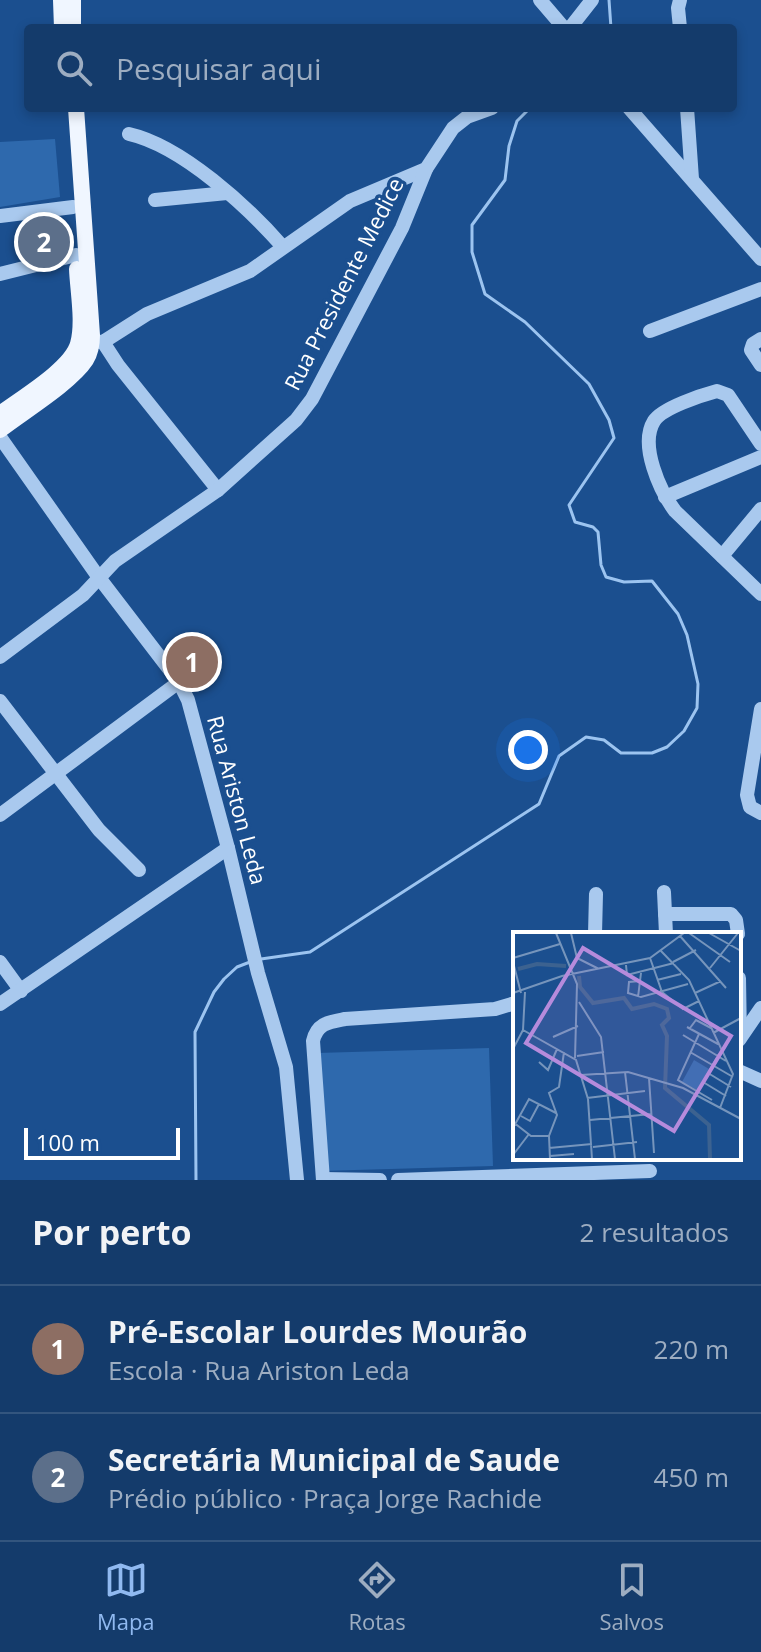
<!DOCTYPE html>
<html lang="pt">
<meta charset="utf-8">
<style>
:root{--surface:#143b6b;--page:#214673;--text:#f1f3f6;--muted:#9dadc1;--line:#33557e;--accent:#90b9f0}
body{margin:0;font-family:"Open Sans",sans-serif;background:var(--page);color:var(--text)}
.scale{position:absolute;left:24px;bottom:20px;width:156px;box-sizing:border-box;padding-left:8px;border:4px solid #fff;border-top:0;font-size:22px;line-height:28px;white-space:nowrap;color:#fff;-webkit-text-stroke:6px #1b4f8f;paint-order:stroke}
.you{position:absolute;left:528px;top:750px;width:28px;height:28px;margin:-20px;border:6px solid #fff;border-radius:50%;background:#1a73e8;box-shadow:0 0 0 12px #1a73e833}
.badge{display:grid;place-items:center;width:52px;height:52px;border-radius:50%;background:var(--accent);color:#fff;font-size:26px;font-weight:700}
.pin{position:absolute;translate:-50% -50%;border:4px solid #fff;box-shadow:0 2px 8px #0006}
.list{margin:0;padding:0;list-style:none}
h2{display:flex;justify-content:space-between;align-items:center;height:104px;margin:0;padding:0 32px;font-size:34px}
h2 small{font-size:26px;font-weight:400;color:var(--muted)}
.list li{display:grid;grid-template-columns:52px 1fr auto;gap:24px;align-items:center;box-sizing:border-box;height:128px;padding:0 32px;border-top:2px solid var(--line)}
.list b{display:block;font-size:30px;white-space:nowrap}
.list p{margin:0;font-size:26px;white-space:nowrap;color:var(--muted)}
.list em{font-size:26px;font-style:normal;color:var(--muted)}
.icon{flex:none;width:44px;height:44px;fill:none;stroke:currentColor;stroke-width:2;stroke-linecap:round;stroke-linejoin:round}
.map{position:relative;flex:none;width:761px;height:1180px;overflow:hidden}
.search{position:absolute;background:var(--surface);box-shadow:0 4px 12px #0003;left:24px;right:24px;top:24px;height:88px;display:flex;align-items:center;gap:20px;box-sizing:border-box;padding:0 28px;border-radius:8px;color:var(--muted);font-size:30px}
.sheet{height:360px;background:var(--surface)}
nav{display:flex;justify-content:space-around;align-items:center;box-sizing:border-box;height:112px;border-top:2px solid var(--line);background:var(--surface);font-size:22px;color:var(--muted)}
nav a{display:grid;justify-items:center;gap:4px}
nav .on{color:var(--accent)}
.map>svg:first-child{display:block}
</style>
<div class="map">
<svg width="761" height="1180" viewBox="0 0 761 1180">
<rect width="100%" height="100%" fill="#1b4f8f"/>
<g fill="#2e69ad">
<path d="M55,139l5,58 -60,10v-65z"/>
<path d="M489,1048l4,118 -172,5 -4,-118z"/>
</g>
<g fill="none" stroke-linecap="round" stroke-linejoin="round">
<g stroke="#9cc4f0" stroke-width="3">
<path d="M609,0l2,28"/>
<path d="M261,959l49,-7 229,-148 20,-48 27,-19 18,3 17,13h31l15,-6 17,-16 13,-23 1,-24 -11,-49 -9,-21 -26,-33 -28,1 -18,-5 -5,-12 -3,-33 -5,-5 -18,-5 -6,-17 45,-67 -5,-18 -20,-36 -64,-62 -40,-28 -13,-42v-27l33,-45 4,-34 8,-25 13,-13"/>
<path d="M196,1180l-1,-148 19,-40 10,-13 13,-12 13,-5"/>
</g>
<g stroke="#a9c9ee" stroke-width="14">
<path d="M540,0l24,28"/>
<path d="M570,28l22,-28"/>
<path d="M680,28l-2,-20 2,-8"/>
<path d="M629,108l132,151"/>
<path d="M687,108l5,71"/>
<path d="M129,134c53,12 119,73 154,113"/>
<path d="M155,200l72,-7"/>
<path d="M0,216l73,-9"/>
<path d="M0,274l76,-19"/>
<path d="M650,331l111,-42"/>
<path d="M761,339l-8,5 -2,6 10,15"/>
<path d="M83,341l20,1 44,-28 103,-43 100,-70 76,-32 27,-41 14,-11 25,-9"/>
<path d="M103,342l15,23 100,125"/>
<path d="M0,437l97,138 82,107 9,18 40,148 30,125 28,94 11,113"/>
<path d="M761,444l-33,-49 -11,-4c-15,4 -55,17 -63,30 -15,24 6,70 21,90l86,83"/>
<path d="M665,497l96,-40"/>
<path d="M722,556l39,-47"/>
<path d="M0,657l83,-62 32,-34 103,-71 78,-70 16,-21 90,-171 24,-59"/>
<path d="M0,701l99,129 40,40"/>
<path d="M761,709l-14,86 3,12 11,6"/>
<path d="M0,815l179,-133"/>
<path d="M664,892l2,42"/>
<path d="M665,914h66l5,6 2,14"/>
<path d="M595,934l1,-40"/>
<path d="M0,962l21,29"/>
<path d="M739,978l1,60"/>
<path d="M0,1004l228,-156"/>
<path d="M739,1040l22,-32"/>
<path d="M739,1071l22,10"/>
<path d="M323,1179l57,1"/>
<path d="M323,1180l-10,-139c4,-18 16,-19 32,-22l150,-10 20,-6"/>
<path d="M398,1180l252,-9"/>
</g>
<g stroke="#f0f6ff" stroke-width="16">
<path d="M61,0l1,28"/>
<path d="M73,0v28"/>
<path d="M0,414c21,-16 71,-45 78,-70 6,-22 0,-52 -1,-75"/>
<path d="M0,430c23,-18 71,-47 86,-70 5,-8 6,-16 6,-25l-16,-227"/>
</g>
</g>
<g text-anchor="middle" stroke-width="7" stroke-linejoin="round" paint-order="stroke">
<g font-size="22" fill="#fff" stroke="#1b4f8f">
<text transform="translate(344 284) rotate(-63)" y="8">Rua Presidente Medice</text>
<text transform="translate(237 800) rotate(75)" y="8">Rua Ariston Leda</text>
</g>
</g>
<g transform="translate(513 932)">
<rect width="228" height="228" fill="#1b4f8f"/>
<path d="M181,128l15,9 -12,21 -15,-8z" fill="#2e69ad"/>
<path fill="none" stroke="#3c6290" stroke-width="4" d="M5,37l19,-5 29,2M66,44l1,11 13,16 31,-5 8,11 22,-5 13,5 2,9 -7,7 5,11 -2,52 44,37 1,34"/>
<path fill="none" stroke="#7695bc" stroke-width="2" d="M43,1l21,51 -2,74M58,1l6,25 22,11M176,1l41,29M196,1l32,18M167,4l46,52M148,19l28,29 44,94 -13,34M0,26l47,-14M137,26l12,34 21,17 16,-8M0,30l8,31M160,30l23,-12M113,33l1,10 47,-12M197,36l28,-35M144,48l24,-6M127,49l-11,1 -1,11 13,4 47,-13M0,61l49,-17 88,-18 34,-25M182,61l26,-12M125,65l3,-24M66,70l22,35 14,122M174,95l31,17M177,96l6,-8 15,8M10,98l53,30 12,39 4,60M200,101l28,-15M186,102l-21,46 34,20M170,103l43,26M40,105l25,-11M0,117l10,-19 2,-38M177,120l43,25M64,124l27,-4M26,130l9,8 9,-21M112,140l10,87M195,141l23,14M68,143l47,-3 55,16 58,31M136,146l5,75M190,150l23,14M185,159l21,-37M74,166l58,-7M8,184l9,5 9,-17M77,188l61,-6M0,190l18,14h18M0,196l16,-29 27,14M80,215l44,-5M36,216l43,-4M0,223l16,-21M37,224l24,-2M37,227l-1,-23 8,-21 -8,-22 10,-6 5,-35"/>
<path fill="#b68bdc" fill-opacity="0.15" stroke="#b68bdc" stroke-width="4" d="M70,16l148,88 -57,95 -148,-88z"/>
<rect width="228" height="228" fill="none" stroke="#fff" stroke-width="4"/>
</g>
</svg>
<div class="scale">100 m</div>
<div class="you"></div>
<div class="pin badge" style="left:192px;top:662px;background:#8d6e63">1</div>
<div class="pin badge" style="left:44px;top:242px;background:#5c6f8a">2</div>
<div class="search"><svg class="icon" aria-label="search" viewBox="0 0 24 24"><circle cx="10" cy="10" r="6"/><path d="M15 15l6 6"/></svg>Pesquisar aqui</div>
</div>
<section class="sheet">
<h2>Por perto<small>2 resultados</small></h2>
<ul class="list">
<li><span class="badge" style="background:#8d6e63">1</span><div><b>Pré-Escolar Lourdes Mourão</b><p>Escola · Rua Ariston Leda</p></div><em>220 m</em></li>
<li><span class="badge" style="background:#5c6f8a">2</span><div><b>Secretária Municipal de Saude</b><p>Prédio público · Praça Jorge Rachide</p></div><em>450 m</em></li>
</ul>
</section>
<nav>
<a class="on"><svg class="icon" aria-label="map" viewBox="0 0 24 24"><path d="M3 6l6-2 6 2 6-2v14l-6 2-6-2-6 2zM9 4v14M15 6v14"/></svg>Mapa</a>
<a><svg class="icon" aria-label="directions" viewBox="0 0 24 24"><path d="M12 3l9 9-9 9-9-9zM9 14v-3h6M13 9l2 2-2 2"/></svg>Rotas</a>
<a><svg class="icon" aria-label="saved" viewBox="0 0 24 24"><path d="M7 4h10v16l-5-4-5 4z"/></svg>Salvos</a>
</nav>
